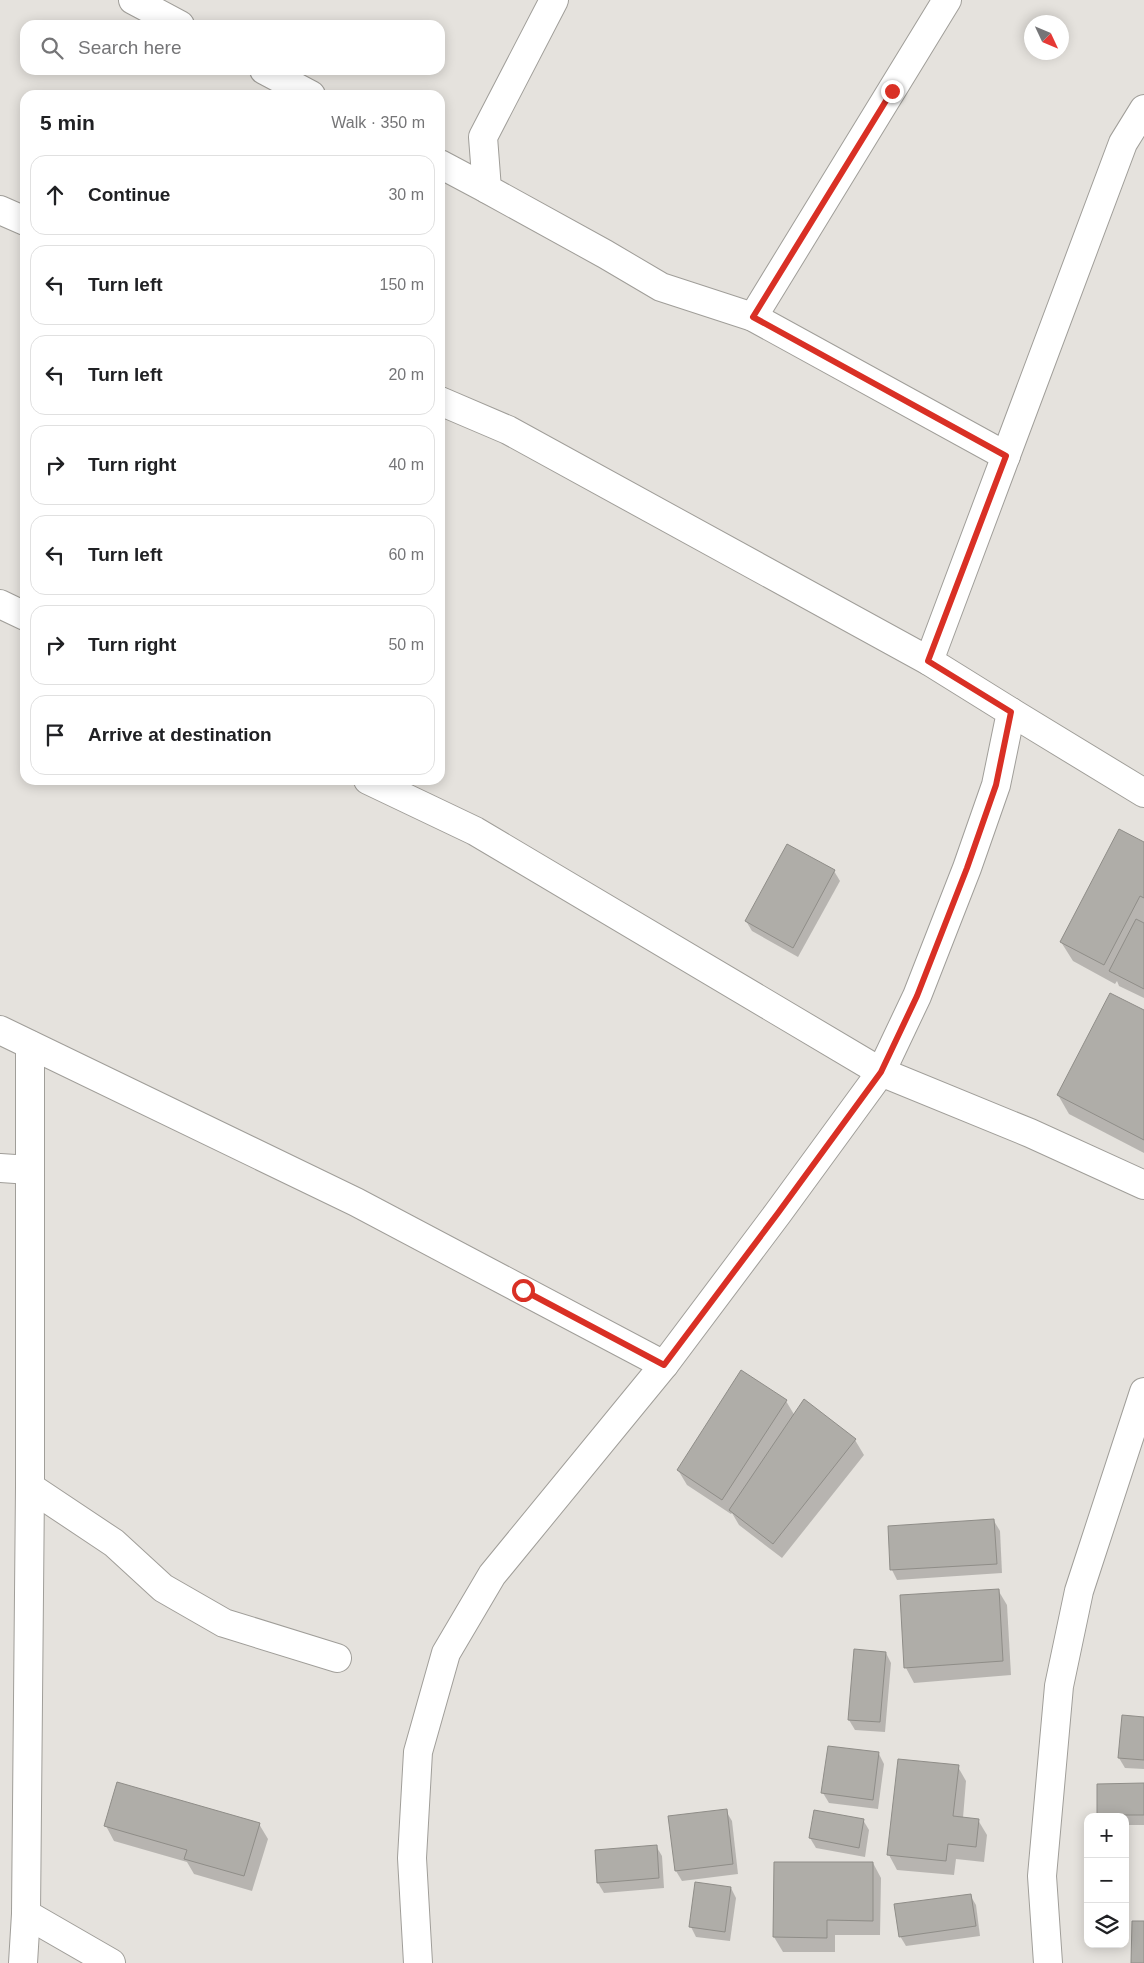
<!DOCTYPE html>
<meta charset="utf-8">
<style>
:root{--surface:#fff;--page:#f2f2f2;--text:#202124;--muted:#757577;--line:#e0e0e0}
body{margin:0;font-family:Helvetica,sans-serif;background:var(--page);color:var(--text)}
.controls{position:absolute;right:15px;bottom:15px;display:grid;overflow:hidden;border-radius:10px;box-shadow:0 2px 12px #0003}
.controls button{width:45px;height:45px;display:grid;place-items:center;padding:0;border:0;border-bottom:1px solid var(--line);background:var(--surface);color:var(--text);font:25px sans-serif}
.compass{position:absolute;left:1024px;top:15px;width:45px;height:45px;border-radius:50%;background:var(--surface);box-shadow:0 2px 12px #0003;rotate:134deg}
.stop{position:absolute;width:15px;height:15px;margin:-11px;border:4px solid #d93025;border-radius:50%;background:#fff}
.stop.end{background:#d93025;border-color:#fff;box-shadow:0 1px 5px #0008}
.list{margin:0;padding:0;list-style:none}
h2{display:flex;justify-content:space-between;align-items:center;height:65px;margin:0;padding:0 20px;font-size:21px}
h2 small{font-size:16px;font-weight:400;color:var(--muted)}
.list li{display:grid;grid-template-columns:32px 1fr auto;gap:15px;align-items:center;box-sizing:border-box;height:80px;margin:0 10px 10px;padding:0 10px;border:1px solid var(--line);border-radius:15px}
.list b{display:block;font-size:19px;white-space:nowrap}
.list em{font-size:16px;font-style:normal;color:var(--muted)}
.icon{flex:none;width:28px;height:28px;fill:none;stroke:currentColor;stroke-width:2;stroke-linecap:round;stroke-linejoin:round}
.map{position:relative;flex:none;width:1144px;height:1963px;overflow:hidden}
.search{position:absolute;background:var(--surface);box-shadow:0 2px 12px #0003;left:20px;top:20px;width:425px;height:55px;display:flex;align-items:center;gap:12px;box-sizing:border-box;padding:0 18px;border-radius:15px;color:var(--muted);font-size:19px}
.panel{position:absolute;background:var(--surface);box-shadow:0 2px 12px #0003;left:20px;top:90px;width:425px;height:695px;border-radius:15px}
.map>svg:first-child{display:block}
</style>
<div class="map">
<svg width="1144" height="1963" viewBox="0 0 1144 1963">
<rect width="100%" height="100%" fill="#e5e2dd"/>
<g fill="#0003">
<path d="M1144,844v154l-25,-12 -2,-5 -2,3 -42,-23 -12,-19z"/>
<path d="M788,846l46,25 6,10 -42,76 -46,-26 -6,-10z"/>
<path d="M1144,1012v141l-75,-39 -11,-19z"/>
<path d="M786,1401l9,15 60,24 9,15 -82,103 -43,-33 -7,-12 -1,1 -44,-29 -9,-15z"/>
<path d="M994,1521l6,10 2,42 -105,7 -5,-10 -3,-43z"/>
<path d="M998,1590l9,15 4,70 -97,8 -8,-15z"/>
<path d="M886,1653l5,10 -6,69 -30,-2 -6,-10z"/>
<path d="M1144,1718v51l-19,-1 -6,-10z"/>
<path d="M879,1754l5,10 -6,45 -49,-6 -6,-10z"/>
<path d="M958,1767l8,14 -3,37 15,2 9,15 -3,27 -28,-3 -2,16 -57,-5 -8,-15z"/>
<path d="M1144,1785v40h-19v-8h-26l-1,-2z"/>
<path d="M726,1811l6,10 6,53 -56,7 -6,-10z"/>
<path d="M815,1811l48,9 6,10 -4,27 -49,-9 -6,-10z"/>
<path d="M259,1824l9,15 -16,52 -58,-17 -7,-12 -73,-21 -8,-15z"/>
<path d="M656,1846l6,10 2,32 -60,5 -6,-10 -2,-32z"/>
<path d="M873,1863l8,15 -1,57h-45v17h-52l-9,-15z"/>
<path d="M731,1888l5,10 -6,43 -34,-4 -5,-10z"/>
<path d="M970,1895l6,10 4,31 -74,10 -6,-10z"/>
</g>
<g fill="#afada8" stroke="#8f8d88">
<path d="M1119,829l25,13v56l-4,-2 -36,69 -44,-23z"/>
<path d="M787,844l48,26 -42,78 -48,-27z"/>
<path d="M1136,919l8,4v66l-35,-18z"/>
<path d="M1110,993l34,17v130l-87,-45z"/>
<path d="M741,1370l46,30 -65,100 -45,-30z"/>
<path d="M804,1399l52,40 -83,105 -44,-34z"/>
<path d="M994,1519l3,45 -107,6 -2,-44z"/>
<path d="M999,1589l4,72 -99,7 -4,-73z"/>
<path d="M854,1649l32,3 -6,70 -32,-2z"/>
<path d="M1122,1715l22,2v43l-26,-2z"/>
<path d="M828,1746l51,6 -6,48 -52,-7z"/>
<path d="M898,1759l61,6 -6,51 26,3 -3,28 -28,-3 -2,17 -59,-6z"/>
<path d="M117,1782l143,41 -16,53 -60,-17 3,-9 -83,-24z"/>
<path d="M1144,1783v32h-47v-31z"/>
<path d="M727,1809l6,55 -58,7 -7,-55z"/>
<path d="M814,1810l50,9 -5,29 -50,-10z"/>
<path d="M657,1845l2,33 -62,5 -2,-33z"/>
<path d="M774,1862h99v59l-46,-1v18l-54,-1z"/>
<path d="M695,1882l36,5 -6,45 -36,-5z"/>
<path d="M971,1894l5,32 -77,11 -5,-33z"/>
<path d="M1132,1921h12v42h-13z"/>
</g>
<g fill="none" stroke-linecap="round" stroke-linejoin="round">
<defs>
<g id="street">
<path d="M133,0l47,25"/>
<path d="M554,0l-71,137 4,52 118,65 56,33 92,30 253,139"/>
<path d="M264,70l47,25"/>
<path d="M440,164l47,25"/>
<path d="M0,210l25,11"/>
<path d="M753,317l194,-317"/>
<path d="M440,401l68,29 421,231"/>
<path d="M0,604l25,12"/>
<path d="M1011,712l133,81"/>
<path d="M368,780l107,51 406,241 149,61 114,52"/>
<path d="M0,1030l356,172 308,163"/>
<path d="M30,1045v442l-4,427 85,49"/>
<path d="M0,1168l30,2"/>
<path d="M30,1487l84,56 49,45 61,35 113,35"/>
<path d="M23,1963l3,-49"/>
<path d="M418,1963l-6,-105 6,-106 28,-99 46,-78 172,-210 114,-152 103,-141 36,-76 50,-128 29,-83 15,-73 -82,-51 194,-518 21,-34"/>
<path d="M1048,1963l-6,-87 17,-190 20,-95 65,-199"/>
</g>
</defs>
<use href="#street" stroke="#a09e99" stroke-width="30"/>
<use href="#street" stroke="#fff" stroke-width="28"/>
</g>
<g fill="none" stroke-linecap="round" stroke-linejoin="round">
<path stroke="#d93025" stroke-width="6" d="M523,1290l141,75 114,-152 103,-141 36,-76 50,-128 29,-83 15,-73 -83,-51 78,-205 -253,-139 139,-226"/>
</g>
</svg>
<div class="controls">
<button>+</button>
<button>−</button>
<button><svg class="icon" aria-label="layers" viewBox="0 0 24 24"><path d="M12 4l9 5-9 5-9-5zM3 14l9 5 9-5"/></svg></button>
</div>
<svg class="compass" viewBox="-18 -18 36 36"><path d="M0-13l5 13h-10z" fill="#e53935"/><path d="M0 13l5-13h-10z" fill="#757577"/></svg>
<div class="stop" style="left:523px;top:1290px"></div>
<div class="stop end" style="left:892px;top:91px"></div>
<div class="search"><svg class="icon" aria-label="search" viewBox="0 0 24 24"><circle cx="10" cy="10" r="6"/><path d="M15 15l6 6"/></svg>Search here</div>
<section class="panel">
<h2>5 min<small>Walk · 350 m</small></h2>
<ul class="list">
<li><svg class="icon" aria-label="ahead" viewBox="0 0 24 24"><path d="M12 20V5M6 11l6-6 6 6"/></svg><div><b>Continue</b></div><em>30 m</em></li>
<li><svg class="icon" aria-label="left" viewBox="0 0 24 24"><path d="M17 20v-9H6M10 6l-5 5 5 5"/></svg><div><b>Turn left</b></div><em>150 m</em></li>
<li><svg class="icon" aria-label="left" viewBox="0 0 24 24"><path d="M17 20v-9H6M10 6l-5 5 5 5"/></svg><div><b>Turn left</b></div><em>20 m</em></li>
<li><svg class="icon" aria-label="right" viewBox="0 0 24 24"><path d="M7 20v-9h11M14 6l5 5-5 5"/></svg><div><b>Turn right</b></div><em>40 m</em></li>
<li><svg class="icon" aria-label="left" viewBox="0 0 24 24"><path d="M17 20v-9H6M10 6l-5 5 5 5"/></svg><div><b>Turn left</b></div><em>60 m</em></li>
<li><svg class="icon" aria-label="right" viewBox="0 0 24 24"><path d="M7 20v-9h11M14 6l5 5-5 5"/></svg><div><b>Turn right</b></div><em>50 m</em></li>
<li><svg class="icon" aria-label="arrive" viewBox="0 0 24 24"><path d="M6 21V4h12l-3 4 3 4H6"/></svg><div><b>Arrive at destination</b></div></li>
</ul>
</section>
</div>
